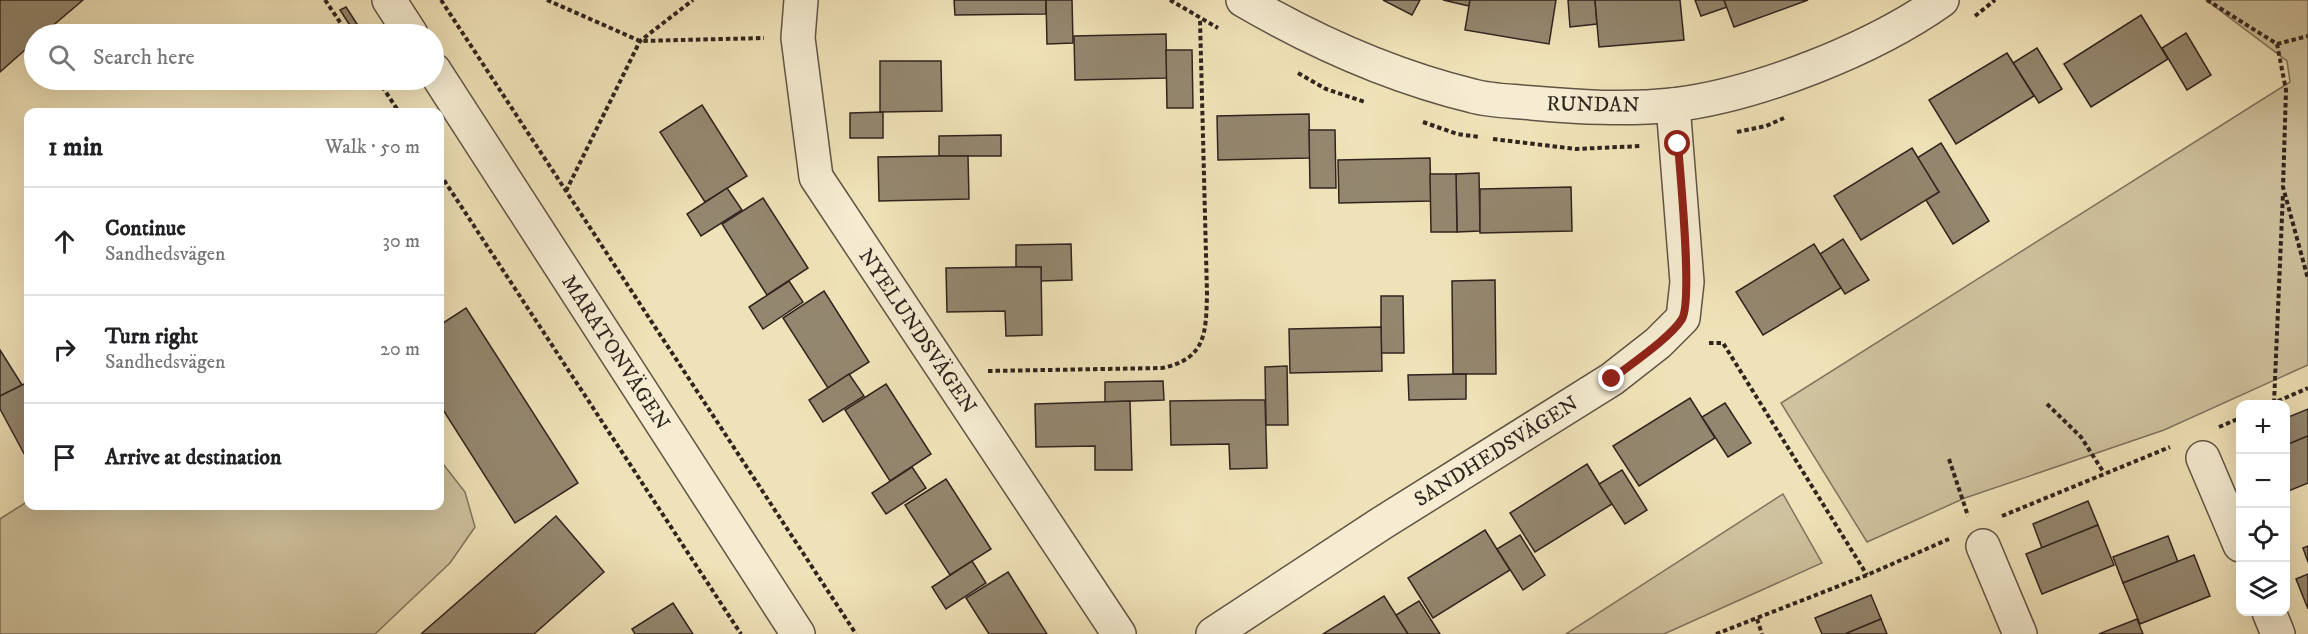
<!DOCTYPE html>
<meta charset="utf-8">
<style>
:root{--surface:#fff;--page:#f2f2f2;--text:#202124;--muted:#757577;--line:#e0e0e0}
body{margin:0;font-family:"IM FELL DW Pica",serif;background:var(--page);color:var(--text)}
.controls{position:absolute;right:18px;bottom:18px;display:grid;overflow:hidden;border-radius:12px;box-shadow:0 6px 24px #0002}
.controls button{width:54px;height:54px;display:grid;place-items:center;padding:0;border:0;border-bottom:2px solid var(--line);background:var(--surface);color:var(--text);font:30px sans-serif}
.stop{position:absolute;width:18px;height:18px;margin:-14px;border:4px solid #8f2418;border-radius:50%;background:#fff}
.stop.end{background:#8f2418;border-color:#fff;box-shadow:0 2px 6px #0008}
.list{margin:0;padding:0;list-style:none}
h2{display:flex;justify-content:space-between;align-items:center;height:78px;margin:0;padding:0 24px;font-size:26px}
h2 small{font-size:20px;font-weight:400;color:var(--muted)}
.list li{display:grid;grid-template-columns:39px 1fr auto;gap:18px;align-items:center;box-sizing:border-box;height:108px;padding:0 24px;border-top:2px solid var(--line)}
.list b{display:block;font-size:22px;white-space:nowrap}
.list p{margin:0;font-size:20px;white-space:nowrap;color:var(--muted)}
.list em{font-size:20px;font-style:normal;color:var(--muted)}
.icon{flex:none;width:33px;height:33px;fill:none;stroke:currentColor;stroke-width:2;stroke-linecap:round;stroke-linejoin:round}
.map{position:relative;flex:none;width:2308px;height:634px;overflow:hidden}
.search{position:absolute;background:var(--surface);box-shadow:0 6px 24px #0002;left:24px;top:24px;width:420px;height:66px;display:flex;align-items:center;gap:15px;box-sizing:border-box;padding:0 21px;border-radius:33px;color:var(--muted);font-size:22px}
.panel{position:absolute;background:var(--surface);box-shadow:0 6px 24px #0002;left:24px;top:108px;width:420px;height:402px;border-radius:12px}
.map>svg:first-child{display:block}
</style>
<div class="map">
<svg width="2308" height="634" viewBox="0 0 2308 634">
<rect width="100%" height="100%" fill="#f0e2b8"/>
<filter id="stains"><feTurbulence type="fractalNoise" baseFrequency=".00333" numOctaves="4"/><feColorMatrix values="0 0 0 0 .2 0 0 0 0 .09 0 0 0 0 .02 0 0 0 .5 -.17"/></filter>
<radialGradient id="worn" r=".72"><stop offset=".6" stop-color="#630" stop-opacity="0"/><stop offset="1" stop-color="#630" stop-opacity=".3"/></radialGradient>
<g fill="#cfc29e" stroke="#80735e" stroke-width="1.5">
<path d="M2206,0h102v365l-144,65 -199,68 -98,44 -86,-139 509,-321 -3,-21z"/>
<path d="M440,460l25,32 10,35 -25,36 -75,71h-375v-115l28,-18v5h412z"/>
<path d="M1783,494l39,69 -158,71h-98z"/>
</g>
<g fill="#94876f" stroke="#30241f" stroke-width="1.5">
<path d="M0,0h83l-40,34h-9v8l-34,30z"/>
<path d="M954,0h92v14l-91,1z"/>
<path d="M1046,0h26l1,43 -26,1z"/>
<path d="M1383,0h37l-8,15z"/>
<path d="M1443,0h27l-1,6z"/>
<path d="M1470,0h86l-7,44 -84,-14z"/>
<path d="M1568,0h27l2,24 -27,3z"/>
<path d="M1595,0h85l4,40 -85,7z"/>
<path d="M1695,0h29l3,7 -26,9z"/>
<path d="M1724,0h84l-74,27z"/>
<path d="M346,7l11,17 -6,3 -11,-17z"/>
<path d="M2141,15l27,44 -77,48 -27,-43z"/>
<path d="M2186,33l25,42 -24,15 -25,-42z"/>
<path d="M1166,34l1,44 -92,2 -1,-44z"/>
<path d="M2037,48l25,41 -23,14 -26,-40z"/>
<path d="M1166,50h26l1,58h-26z"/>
<path d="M2007,53l27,43 -78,48 -27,-44z"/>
<path d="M880,61h61l1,50 -62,1z"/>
<path d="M702,105l45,71 -42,26 -45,-70z"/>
<path d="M883,112v26h-33v-25z"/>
<path d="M1309,114l1,44 -92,2 -1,-44z"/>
<path d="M1309,130h26l1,58h-26z"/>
<path d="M1001,135v21h-62v-20z"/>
<path d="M1941,143l48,78 -36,23 -27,-44 13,-8 -22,-34z"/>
<path d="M1912,148l27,44 -78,48 -27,-44z"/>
<path d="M939,156h29l1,43 -90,2 -1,-44z"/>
<path d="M1430,158l1,43 -92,2 -1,-43z"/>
<path d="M1479,173l1,58 -23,1 -1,-58z"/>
<path d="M1430,174h26l1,58h-26z"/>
<path d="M1571,187l1,44 -92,2v-44z"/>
<path d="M727,188l15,22 -41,26 -14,-22z"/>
<path d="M763,198l45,70 -41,27 -45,-71z"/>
<path d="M1843,239l26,41 -24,14 -25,-40z"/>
<path d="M1071,244l1,36 -31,1v-14h-25v-22z"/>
<path d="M1814,244l27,44 -78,47 -27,-43z"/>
<path d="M1016,267h25l1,68 -36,1 -1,-25 -58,1 -1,-44z"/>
<path d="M1495,280l1,94h-43l-1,-93z"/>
<path d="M789,281l14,21 -40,27 -14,-22z"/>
<path d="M824,291l45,71 -41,26 -45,-70z"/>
<path d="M1381,296h22l1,57h-23z"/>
<path d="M466,308l112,175 -63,40 -75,-118v-80z"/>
<path d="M1381,327l1,44 -92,2 -1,-44z"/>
<path d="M0,350l22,35 -22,11z"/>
<path d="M1287,366l1,59h-22l-1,-58z"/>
<path d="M849,374l15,22 -41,26 -14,-22z"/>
<path d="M1466,374v25l-57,1 -1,-25z"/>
<path d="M1163,381l1,19 -59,2v-20z"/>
<path d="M28,382v79l-28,-52v-13z"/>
<path d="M886,384l45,70 -41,27 -45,-71z"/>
<path d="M1690,398l25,40 -76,48 -26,-40z"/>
<path d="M1240,400h25l2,68 -37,1 -1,-25 -58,1 -1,-44z"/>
<path d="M1130,401l2,69h-37v-24l-59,1 -1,-43z"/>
<path d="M1725,403l26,40 -23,14 -26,-40z"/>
<path d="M2308,409v27l-22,9v-27z"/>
<path d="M2308,436v47l-22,9v-47z"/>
<path d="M1587,464l25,40 -77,48 -25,-39z"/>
<path d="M912,467l14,21 -40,26 -14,-21z"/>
<path d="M1622,470l25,40 -22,14 -26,-40z"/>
<path d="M946,479l45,70 -41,26 -45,-70z"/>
<path d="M2088,501l10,24 -56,23 -9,-24z"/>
<path d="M556,516l48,56 -70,62h-113z"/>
<path d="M2098,525l16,40 -72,29 -16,-40z"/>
<path d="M1485,530l25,40 -77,48 -25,-40z"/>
<path d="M1520,535l25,40 -22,15 -26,-41z"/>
<path d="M2168,536l10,26 -55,21 -10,-26z"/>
<path d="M2308,546v16l-5,-14z"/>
<path d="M2194,555l16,41 -70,28 -17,-41z"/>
<path d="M972,561l14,22 -40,26 -14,-22z"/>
<path d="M1008,572l39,62h-58l-23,-36z"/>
<path d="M2308,574v35l-12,-30z"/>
<path d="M1871,595l10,24 -36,15h-23l-7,-16z"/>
<path d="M1384,596l24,38h-85z"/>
<path d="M1419,601l21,33h-32l-12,-19z"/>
<path d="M673,603l20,31h-58l-3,-5z"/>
<path d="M1881,619l6,15h-42z"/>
<path d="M2137,619l6,15h-44z"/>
</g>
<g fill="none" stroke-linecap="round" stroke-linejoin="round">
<defs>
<g id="minor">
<path d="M801,0l-3,38 18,139 303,457"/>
<path d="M1243,0c72,42 148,76 230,96 18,5 40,5 59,7 46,4 94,7 141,2 84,-10 200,-56 269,-105"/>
<path d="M2203,458l37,87"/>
<path d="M1983,546l37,88"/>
<path d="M2269,612l9,22"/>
<path d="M1213,634l169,-111 230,-144 46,-36 25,-25 4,-36 -14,-177"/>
</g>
<g id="tertiary">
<path d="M389,0l22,34"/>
<path d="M434,70l364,564"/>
</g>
</defs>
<use href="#minor" stroke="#605445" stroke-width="36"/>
<use href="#tertiary" stroke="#605445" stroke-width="36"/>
<g stroke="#30241f" stroke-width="4" stroke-dasharray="4.5 3" stroke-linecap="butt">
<path d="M325,0l23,34"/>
<path d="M441,0l415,634"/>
<path d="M547,0l93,41 124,-3"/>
<path d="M1170,0l48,28"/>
<path d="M2207,0l70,44 9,46 -3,97 25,92"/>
<path d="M1975,16l20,-16"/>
<path d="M2277,44l31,-8"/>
<path d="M1298,73l28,16 39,13"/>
<path d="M378,80l21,32"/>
<path d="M1423,122l34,12 23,3"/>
<path d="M1737,132l29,-6 18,-8"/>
<path d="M1493,139l83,10 65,-3"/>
<path d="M440,174l301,460"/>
<path d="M566,191l74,-150 53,-41"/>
<path d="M1709,343h14l144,232"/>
<path d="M988,371l174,-3c44,-9 44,-35 45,-74l-7,-275"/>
<path d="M2274,403l9,-210"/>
<path d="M2047,404l34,33 23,36"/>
<path d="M2271,404l37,-16"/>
<path d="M2219,427l21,-9"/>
<path d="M1949,459l19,57"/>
<path d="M2002,516l168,-69"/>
<path d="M1757,619l5,15"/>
<path d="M1716,634l151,-59 82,-36"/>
</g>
<use href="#minor" stroke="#f5ecd1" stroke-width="33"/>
<use href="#tertiary" stroke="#f5ecd1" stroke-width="33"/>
</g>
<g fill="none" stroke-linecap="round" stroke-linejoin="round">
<path stroke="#8f2418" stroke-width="8" d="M1612,379c19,-15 58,-41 70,-60 11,-19 -2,-146 -4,-175"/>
</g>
<g text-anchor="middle" stroke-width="4.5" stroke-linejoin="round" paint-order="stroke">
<g font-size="21" fill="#30241f" stroke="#f5ecd1">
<text transform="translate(1593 104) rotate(1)" y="7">RUNDAN</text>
<text transform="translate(918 331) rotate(56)" y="7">NYELUNDSVÄGEN</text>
<text transform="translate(616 352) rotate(57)" y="7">MARATONVÄGEN</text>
<text transform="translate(1496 451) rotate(-32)" y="7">SANDHEDSVÄGEN</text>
</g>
</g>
<rect width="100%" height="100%" filter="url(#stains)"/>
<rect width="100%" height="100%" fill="url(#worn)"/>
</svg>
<div class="controls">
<button>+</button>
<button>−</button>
<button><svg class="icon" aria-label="locate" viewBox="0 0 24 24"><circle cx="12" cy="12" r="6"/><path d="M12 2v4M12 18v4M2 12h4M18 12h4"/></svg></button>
<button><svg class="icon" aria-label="layers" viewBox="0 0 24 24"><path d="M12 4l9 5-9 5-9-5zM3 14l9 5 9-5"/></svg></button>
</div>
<div class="stop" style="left:1678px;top:144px"></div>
<div class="stop end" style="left:1612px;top:379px"></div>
<div class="search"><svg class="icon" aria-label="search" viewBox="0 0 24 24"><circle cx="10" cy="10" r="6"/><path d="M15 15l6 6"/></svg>Search here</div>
<section class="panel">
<h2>1 min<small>Walk · 50 m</small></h2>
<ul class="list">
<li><svg class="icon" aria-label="ahead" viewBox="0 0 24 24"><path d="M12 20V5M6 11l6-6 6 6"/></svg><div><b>Continue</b><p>Sandhedsvägen</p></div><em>30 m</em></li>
<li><svg class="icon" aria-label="right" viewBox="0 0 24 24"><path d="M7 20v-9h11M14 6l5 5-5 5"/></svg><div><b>Turn right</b><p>Sandhedsvägen</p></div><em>20 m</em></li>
<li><svg class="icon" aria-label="arrive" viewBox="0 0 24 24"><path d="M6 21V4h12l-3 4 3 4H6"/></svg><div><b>Arrive at destination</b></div></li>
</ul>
</section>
</div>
